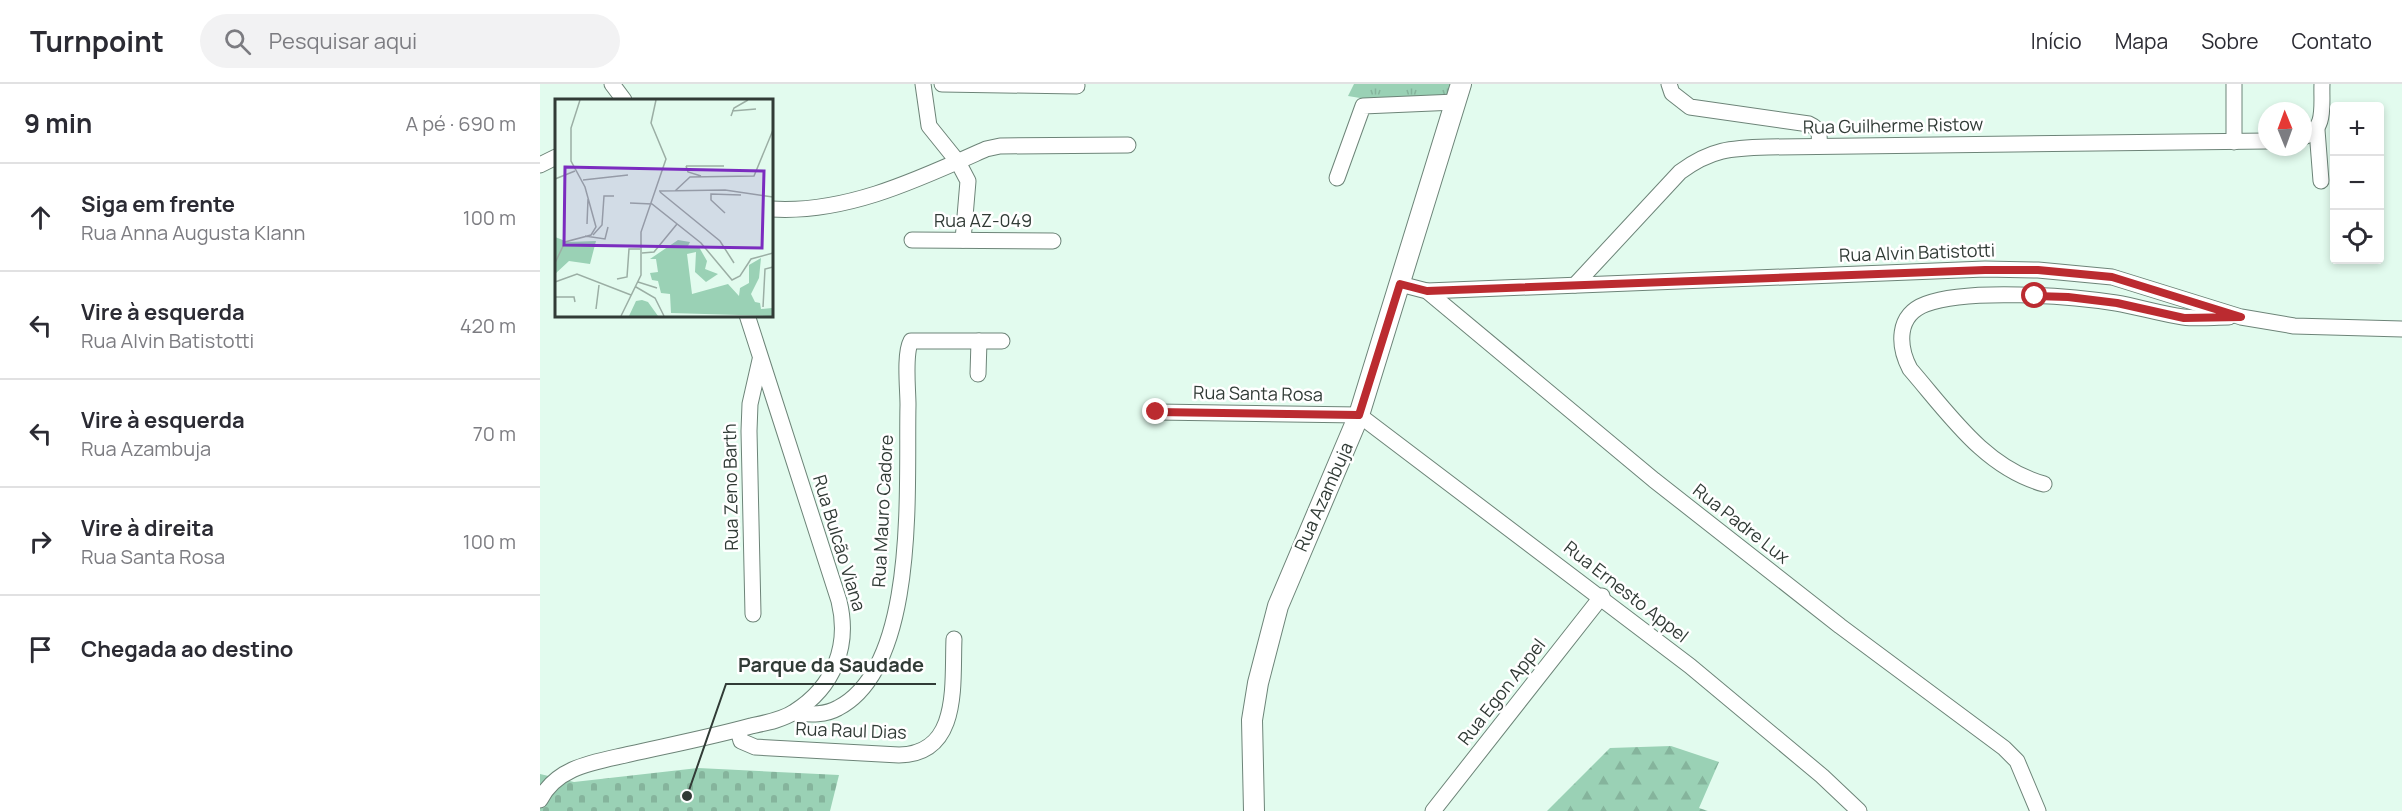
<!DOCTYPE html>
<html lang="pt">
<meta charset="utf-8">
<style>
:root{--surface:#fff;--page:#f2f2f3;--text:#2b2b33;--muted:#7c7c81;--line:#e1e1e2}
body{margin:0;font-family:Manrope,sans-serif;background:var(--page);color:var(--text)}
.controls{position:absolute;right:18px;top:18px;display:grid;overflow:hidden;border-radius:6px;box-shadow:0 3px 9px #0003}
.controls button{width:54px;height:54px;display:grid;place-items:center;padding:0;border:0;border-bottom:2px solid var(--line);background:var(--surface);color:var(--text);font:30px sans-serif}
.compass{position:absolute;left:1718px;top:18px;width:54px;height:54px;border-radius:50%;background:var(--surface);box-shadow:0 3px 9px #0003;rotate:359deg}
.stop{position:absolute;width:18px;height:18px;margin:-14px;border:4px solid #bb2b30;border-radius:50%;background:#fff}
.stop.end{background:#bb2b30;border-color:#fff;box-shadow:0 2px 6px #0008}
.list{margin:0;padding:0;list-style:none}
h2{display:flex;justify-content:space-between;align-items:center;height:78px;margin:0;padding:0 24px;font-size:26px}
h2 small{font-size:20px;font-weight:400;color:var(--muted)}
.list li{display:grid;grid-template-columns:39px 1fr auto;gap:18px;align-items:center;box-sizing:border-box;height:108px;padding:0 24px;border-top:2px solid var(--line)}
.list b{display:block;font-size:22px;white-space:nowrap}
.list p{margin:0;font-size:20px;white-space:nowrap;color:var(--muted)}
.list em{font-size:20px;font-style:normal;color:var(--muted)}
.icon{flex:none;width:33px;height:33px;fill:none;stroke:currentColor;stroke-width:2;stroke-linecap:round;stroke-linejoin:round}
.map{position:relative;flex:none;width:1862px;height:727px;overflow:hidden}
header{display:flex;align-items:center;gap:36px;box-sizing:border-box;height:84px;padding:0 30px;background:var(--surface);border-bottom:2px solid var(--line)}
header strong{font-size:28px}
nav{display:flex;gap:33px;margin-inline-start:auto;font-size:21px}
.search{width:420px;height:54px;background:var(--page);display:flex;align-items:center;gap:15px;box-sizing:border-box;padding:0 21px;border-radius:33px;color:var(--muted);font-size:22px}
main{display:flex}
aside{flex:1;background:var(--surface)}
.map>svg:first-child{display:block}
</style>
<header>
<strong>Turnpoint</strong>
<div class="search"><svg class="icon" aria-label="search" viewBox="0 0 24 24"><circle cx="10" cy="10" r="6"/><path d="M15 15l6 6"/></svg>Pesquisar aqui</div>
<nav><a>Início</a><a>Mapa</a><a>Sobre</a><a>Contato</a></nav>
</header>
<main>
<aside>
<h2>9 min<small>A pé · 690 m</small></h2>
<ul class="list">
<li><svg class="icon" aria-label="ahead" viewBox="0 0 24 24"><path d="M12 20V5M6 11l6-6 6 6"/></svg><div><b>Siga em frente</b><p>Rua Anna Augusta Klann</p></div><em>100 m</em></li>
<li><svg class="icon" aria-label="left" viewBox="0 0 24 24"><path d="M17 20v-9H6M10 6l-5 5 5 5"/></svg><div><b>Vire à esquerda</b><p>Rua Alvin Batistotti</p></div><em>420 m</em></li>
<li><svg class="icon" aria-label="left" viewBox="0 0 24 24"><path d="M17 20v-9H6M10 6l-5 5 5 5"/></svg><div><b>Vire à esquerda</b><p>Rua Azambuja</p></div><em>70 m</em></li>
<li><svg class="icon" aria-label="right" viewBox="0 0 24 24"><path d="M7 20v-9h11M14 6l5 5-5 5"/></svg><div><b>Vire à direita</b><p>Rua Santa Rosa</p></div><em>100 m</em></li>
<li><svg class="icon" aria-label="arrive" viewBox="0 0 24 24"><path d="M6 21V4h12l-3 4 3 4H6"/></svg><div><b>Chegada ao destino</b></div></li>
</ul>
</aside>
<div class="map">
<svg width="1862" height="727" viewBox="0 0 1862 727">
<defs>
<pattern id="forest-firs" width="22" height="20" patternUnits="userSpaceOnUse" patternTransform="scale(1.5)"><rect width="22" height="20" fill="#9ad1b5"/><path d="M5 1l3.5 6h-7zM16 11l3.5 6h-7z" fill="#85b49c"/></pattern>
<pattern id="cemetery-stones" width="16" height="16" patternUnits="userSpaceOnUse" patternTransform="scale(1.5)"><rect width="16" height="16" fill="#9ad1b5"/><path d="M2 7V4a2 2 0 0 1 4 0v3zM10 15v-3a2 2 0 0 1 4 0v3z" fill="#85b49c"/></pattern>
<pattern id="park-tufts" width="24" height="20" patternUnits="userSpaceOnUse" patternTransform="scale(1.5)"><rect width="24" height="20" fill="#9ad1b5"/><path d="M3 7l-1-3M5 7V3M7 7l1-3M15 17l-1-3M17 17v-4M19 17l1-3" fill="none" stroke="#85b49c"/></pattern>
</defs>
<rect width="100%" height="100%" fill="#e2fbee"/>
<path fill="url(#forest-firs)" d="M1131,662l48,16 -20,46 9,3h-161l63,-63z"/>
<path fill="url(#cemetery-stones)" d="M158,684l141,7 -9,36h-290v-37l34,8z"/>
<path fill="url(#park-tufts)" d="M814,0h97l-5,13 -74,3 -24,-4z"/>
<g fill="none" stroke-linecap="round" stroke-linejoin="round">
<defs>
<g id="minor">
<path d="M72,0l12,16"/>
<path d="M383,0l6,42 29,36 10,19 -5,59"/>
<path d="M402,0l135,2"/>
<path d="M1129,0l3,9 18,14 119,17c11,5 11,10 10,22"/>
<path d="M1777,46l4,51"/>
<path d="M1763,53c24,-7 18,-32 19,-53"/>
<path d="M1694,58v-58"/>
<path d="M0,81l16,-8"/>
<path d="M797,94l26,-72 93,-4"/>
<path d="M231,125c75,5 148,-30 215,-60l14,-3 128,-1"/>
<path d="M372,156l141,1"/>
<path d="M860,200l27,7 227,189 186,146 164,122 13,13 21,50"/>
<path d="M1035,201l105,-113c31,-23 51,-24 88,-25l499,-6"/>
<path d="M887,207l558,-22 53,1 74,7 129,40 53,9 108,3"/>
<path d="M438,290l1,-33"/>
<path d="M617,328l202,3 331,251 132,110 37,35"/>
<path d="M1504,400c-59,-16 -95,-70 -134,-115 -12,-23 -14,-54 16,-65 42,-16 145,-8 190,-1 23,4 45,11 67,14 15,2 31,0 46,0"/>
<path d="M213,530l-4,-183 1,-27 10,-44"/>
<path d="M253,629c15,1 31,3 45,-5 81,-42 68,-224 70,-303 0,-16 -4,-51 3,-64h91"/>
<path d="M198,646l3,11 14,6 144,8c62,-1 53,-72 55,-116"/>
<path d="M0,716c17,-34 56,-38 90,-46 40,-9 81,-17 121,-28 14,-3 31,-6 43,-14 40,-25 56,-66 45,-111l-92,-286"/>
<path d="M893,727l169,-215"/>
</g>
<path id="major" d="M714,727l-2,-91 6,-37 20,-77 81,-191 102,-331"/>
</defs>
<use href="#minor" stroke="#6d8478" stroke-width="17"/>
<use href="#major" stroke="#6d8478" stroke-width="22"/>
<use href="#minor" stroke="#fff" stroke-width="15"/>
<use href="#major" stroke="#fff" stroke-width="20"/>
</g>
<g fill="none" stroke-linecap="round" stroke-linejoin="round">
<path stroke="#bb2b30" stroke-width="8" d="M616,328l203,3 41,-131 27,7 558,-21h53l74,7 129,40 -57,1 -67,-15 -49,-6 -33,-1"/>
</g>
<g text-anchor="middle" stroke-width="5" stroke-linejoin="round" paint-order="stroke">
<g font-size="18" fill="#313b36" stroke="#fff">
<text transform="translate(1353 42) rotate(-1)" y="6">Rua Guilherme Ristow</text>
<text x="443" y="143">Rua AZ-049</text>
<text transform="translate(1377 169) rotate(-2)" y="6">Rua Alvin Batistotti</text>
<text transform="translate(718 310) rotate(1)" y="6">Rua Santa Rosa</text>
<text transform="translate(191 403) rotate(-91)" y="6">Rua Zeno Barth</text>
<text transform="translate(784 413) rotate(-66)" y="6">Rua Azambuja</text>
<text transform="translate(343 427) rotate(-87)" y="6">Rua Mauro Cadore</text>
<text transform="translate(1201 440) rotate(38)" y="6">Rua Padre Lux</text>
<text transform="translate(299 459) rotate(73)" y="6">Rua Bulcão Viana</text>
<text transform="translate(1086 508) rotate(38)" y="6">Rua Ernesto Appel</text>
<text transform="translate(962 608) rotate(-52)" y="6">Rua Egon Appel</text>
<text transform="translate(311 647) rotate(2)" y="6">Rua Raul Dias</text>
</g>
</g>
<g transform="translate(15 15)">
<rect width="218" height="218" fill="#e2fbee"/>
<path d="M123,141l12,2 -2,4 3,2 8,-1 8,14 -2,8 13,5 -12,8 -11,-10 1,-20 -9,2 5,40 36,-10 11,12 1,-8 9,-5v-18l12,-7 -2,20 -8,16 4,8 5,1 1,6 11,-1v8l-101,-3 -1,-19 -9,-1 -3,-12 -6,-1 -2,-7 8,-1 -2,-13h-6zM87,201l6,2 10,14h-29l7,-15z" fill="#9ad1b5"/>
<path d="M0,138l13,5 28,-1 -6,23 -21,-3 -14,13z" fill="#9ad1b5"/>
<path fill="none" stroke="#9baea4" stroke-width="1.5" d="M177,12l24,-2M176,17l3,-8 14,-8M131,67h38M131,67l2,6 13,4M48,69h19M0,80l20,-8M28,81l45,-5M104,92l66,-1 48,7M120,92l15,-14 64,-1 19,-46M105,93l60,49 14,22M75,104l22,1 49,39 31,37 8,-4 11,-17 22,-6M170,114l-14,-13v-6l30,1M32,125l1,-25M38,136l9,-10 2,-29h10M30,137l20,3 3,-12M87,154l12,-1 23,-28M0,164l10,-21 26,-7 5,-8 -11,-40 -14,-26v-33l9,-28M62,180l10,-2 2,-28h11M0,183l22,-8 54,21M83,183l19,6M81,188l19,11 9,18M0,198h19l1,5M208,208l2,-38 8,-2M41,210l3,-24M66,217l20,-41v-43l25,-73 -15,-36 5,-23"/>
<path fill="#7b2cbf" fill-opacity="0.15" stroke="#7b2cbf" stroke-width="3" d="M10,68l199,4 -2,77 -198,-3z"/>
<rect width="218" height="218" fill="none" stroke="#313b36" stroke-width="3"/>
</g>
<path fill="none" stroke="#313b36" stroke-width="2" d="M147 712L186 600H396"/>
<circle fill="#313b36" stroke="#fff" stroke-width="2" cx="147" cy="712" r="6"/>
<g font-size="20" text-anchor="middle" font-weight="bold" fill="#313b36" stroke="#fff" stroke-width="5" stroke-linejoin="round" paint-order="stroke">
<text x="291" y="588">Parque da Saudade</text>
</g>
</svg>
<div class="controls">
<button>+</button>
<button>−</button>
<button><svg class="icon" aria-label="locate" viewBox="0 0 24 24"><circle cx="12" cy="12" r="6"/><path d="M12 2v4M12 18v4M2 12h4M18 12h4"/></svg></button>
</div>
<svg class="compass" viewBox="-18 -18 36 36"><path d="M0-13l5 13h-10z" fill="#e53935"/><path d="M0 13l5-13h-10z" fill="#7c7c81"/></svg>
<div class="stop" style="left:1495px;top:212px"></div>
<div class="stop end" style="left:616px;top:328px"></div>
</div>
</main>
